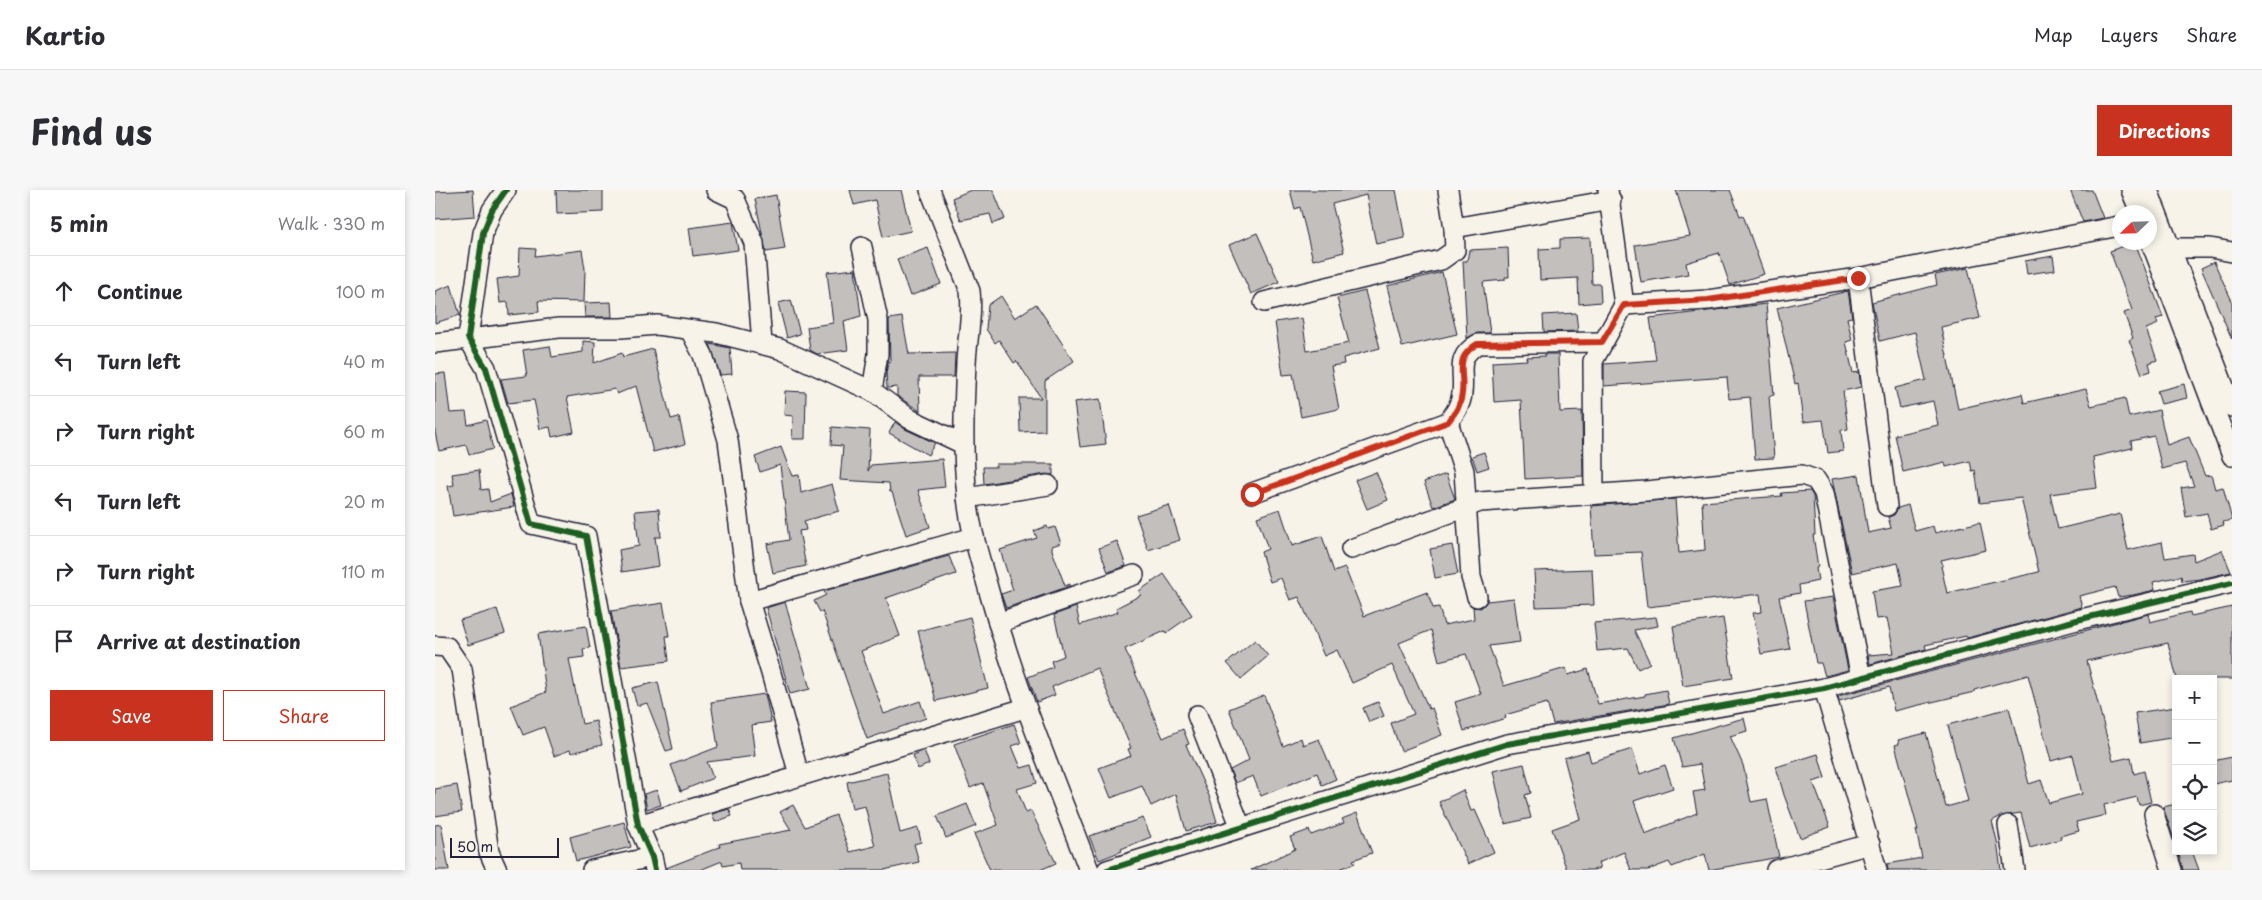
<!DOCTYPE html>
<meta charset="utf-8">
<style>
:root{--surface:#fff;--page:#f7f7f7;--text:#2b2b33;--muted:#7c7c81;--line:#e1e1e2;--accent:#c8321e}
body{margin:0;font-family:"Playpen Sans",sans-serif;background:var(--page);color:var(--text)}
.controls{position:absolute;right:15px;bottom:15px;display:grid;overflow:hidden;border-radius:0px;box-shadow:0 2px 8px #0003}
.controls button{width:45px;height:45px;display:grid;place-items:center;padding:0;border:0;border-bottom:1px solid var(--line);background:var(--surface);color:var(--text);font:25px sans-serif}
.compass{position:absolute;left:1677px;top:15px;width:45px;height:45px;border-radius:50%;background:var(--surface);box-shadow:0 2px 8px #0003;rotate:247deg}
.scale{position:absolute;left:15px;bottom:12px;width:109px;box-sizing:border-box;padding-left:5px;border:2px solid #22223b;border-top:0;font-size:14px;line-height:18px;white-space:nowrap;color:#22223b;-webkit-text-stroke:4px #f7f3e8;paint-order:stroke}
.stop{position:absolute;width:15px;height:15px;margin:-11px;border:4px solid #c8321e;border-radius:50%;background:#fff}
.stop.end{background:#c8321e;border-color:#fff;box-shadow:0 1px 5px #0008}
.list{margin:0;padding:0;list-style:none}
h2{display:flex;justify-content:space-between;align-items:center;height:65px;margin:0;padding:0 20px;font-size:21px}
h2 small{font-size:16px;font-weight:400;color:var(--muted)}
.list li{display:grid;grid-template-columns:32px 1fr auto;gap:15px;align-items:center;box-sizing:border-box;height:70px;padding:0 20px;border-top:1px solid var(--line)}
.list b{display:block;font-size:19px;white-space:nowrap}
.list em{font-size:16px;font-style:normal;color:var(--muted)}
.actions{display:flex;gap:10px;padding:15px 20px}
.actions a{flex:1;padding:11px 0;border:1px solid var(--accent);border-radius:0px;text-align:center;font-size:18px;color:var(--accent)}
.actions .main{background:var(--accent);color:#fff}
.icon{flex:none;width:28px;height:28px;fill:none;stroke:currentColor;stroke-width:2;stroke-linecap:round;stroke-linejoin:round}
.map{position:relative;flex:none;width:1797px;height:680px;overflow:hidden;border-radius:0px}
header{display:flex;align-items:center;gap:30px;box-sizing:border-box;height:70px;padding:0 25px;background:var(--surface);border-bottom:1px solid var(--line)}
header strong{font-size:24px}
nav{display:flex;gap:28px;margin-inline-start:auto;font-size:18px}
.intro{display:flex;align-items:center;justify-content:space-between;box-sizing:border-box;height:120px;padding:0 30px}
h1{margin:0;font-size:35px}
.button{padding:12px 22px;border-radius:0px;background:var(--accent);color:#fff;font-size:18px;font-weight:700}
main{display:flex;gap:30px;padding:0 30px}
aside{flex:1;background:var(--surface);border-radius:0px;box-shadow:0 2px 8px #0003}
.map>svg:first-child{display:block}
</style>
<header>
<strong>Kartio</strong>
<nav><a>Map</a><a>Layers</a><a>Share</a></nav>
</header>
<div class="intro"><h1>Find us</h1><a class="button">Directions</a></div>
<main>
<aside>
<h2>5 min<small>Walk · 330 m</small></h2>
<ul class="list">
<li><svg class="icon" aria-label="ahead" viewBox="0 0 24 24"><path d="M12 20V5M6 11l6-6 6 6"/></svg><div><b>Continue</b></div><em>100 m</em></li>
<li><svg class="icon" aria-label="left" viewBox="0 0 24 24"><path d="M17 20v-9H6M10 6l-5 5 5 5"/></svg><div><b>Turn left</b></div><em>40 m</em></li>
<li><svg class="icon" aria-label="right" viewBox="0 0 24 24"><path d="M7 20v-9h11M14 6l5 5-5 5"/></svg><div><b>Turn right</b></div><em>60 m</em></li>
<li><svg class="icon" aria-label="left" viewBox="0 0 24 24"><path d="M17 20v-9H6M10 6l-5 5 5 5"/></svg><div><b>Turn left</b></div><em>20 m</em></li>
<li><svg class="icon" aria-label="right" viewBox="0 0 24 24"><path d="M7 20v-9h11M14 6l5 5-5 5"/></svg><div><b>Turn right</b></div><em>110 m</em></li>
<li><svg class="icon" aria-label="arrive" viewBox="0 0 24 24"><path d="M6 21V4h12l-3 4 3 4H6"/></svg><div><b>Arrive at destination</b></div></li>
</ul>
<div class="actions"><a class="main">Save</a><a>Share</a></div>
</aside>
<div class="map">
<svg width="1797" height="680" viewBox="0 0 1797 680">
<rect width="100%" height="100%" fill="#f7f3e8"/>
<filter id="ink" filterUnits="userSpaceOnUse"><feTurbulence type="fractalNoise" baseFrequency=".02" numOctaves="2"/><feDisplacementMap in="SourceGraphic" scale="10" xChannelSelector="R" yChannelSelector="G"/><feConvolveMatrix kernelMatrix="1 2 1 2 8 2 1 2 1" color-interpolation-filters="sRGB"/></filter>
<g filter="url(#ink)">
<g fill="#c2bfbd" stroke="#22223b">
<path d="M38,0l2,26 -40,3v-27z"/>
<path d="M121,0h47v22l-46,2z"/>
<path d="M415,0h51l10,41 -28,6 -8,-37 -21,5z"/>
<path d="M536,0h22l12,29 -12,5 -3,-10 -29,6 -9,-22z"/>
<path d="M855,0h106l9,48 -29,6 -10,-49 -34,9 12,48 -31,8 -13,-53 -5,2z"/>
<path d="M1241,0h54l10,26 3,-1 21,59 -34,11 -11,-32 -33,10 2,11 -47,8 -6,-37 55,-9z"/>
<path d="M1635,0h22l11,28 -20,4z"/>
<path d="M341,5l9,54 -19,3 -11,-53z"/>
<path d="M298,32l5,28 -45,6 -4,-28z"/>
<path d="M822,43l22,49 -28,12 -22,-49z"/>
<path d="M1155,48l2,46h8l1,18 -22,2 -1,-26 -38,2 -1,-31 21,-1v-9z"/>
<path d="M1698,52h2l28,75 -7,2 2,5 -12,5 11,31 -8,3 2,8 -9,3 -13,-34 4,-2 -9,-25 8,-3 -22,-59z"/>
<path d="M85,58l16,1 -1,7 47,-6 3,19 -1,33 -46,-1 1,11 -30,3 -1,-13 -8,1 -3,-24 22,-3z"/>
<path d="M493,58l13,36 -31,12 -13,-37z"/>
<path d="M1073,58l1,29h-4v3l-22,2 7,51h-13l-10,5 -4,-77h4l2,-11z"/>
<path d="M1618,66l2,14 -28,4 -2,-13z"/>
<path d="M1779,72l18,39v38l-31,-71z"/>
<path d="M1533,78l12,50 -39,9 17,82 64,-15 2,9 62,-14 5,17 34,-8 4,19 30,-7 8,35 22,-8 16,39 6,-1 4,14 8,-2 9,33 -9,2 1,3 -13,4 -4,-16 -21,4 -5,-29 13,-2 -9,-23 -23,6 -8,-33 -23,5 1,7 -39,9 4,31 -47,6 8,35 62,-15 8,36 34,-8 3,16 28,-4 1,7 28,-11 9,22 -31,7 -18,2 -1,-5 -28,6 2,8 -22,5 -15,2 -3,-10 -36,9 3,11 -115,31 -1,-2 -41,9 1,4 -56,15 -2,-9 26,-2 -7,-35 -11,1 -4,-28 31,-5 -5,-23 -46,10 -20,-94 27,-4 9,58 23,-5 -3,-11 6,-2 4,-7 10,-3 7,26 18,-5 2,7 45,-11 6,28 -45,10 2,5 -2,1 6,27 92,-21 -18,-74 -41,5 -5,-33 -3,1 -2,-10 -24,6 -1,-5 -42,10 -8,-37 43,-10 -5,-24 -33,7 -5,-20 31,-8 -11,-48 -35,9 -8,-39 65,-17 -2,-10z"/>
<path d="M420,79l6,47 -17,5 4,29 -31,4 -7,-4 -3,-23 26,-4 -6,-51z"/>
<path d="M1007,82l15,62 -55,13 -15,-61z"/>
<path d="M16,95l9,30 -25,8v-32z"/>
<path d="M930,101l15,57 -37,10 1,6 -13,2 8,43 -38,8 -8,-43 -10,1 -8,-53 27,-4 5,33 42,-8 -12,-45z"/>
<path d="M1413,101l4,26 -5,1 5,22 -6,2 7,31 6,-1 2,15 -18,4 5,38 -7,1 2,21 -15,2 -5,-33 -20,2 -5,-39 -3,1 -18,-76z"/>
<path d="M566,106l14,22 21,-14 38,57 -29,20v50l-25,1 -1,-34h22l-24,-37 -3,2 -15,-23 -4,3 -9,-14 2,-24z"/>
<path d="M356,110l9,34 -13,4 -9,-35z"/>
<path d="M176,112l1,15h-27l-1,-14z"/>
<path d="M1331,114l8,91 -5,1 5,62 -19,1 -5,-62 -21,2 -2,-22 -123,9v-22l52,-4 -6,-42z"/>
<path d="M1141,123l2,18 -34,1 -1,-17z"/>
<path d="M467,127l7,37 46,-1 -1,24h-35l1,34 -23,-15v-9l-10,1 -1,-15 2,-11h2l-1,-43z"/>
<path d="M148,151l12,1 -1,21 28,-10 1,4 30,-8 18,70 8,-2 6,27 -32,8 -17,-66 -19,8 -2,-5 -48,8 7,35 -22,5 -2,-10 -10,2 -6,-29 -26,3 -7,-24 26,-3 -4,-26 27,-4 2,11 31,-5z"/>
<path d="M275,154l20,4 2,26 -12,1z"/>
<path d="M1110,164h13l2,58 22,-1 1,65 -58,3 -4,-79 -27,2 -2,-40 35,-2 -1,-3 19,-1z"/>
<path d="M10,183l5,40 16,-1 2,13 18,-5 7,29 -24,6 -3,-10 -27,6 -4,-19v-58z"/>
<path d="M1749,194l3,14 -26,6 -4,-13z"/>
<path d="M350,201l21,1 -1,47h-13l1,-23 -9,-1z"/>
<path d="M665,209l6,45 -26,3 -6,-45z"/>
<path d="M460,232l10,7 30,14 -7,12 -39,-22z"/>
<path d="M397,237l38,3 -2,41 3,-6 71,-6 3,28 -27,3 12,37 -24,8 -14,-43h-2l-1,-9 -49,-3 3,-34 -12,-1z"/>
<path d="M346,257l11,29 7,-1 2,18 31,-9 7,27 -35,10 2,9 -7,1 7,35 -33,7 -6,-29 22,-4 -9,-75 -20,7 -5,-15z"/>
<path d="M1049,262l5,15 -12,4 -5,-15z"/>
<path d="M561,274h57v11l-7,-1 -62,10 -1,-17h13z"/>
<path d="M44,280l2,20 7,-1 2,13 21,-8 3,13 -61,9 -5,-30 6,-1 -2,-11z"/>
<path d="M941,282l12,28 -21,9 -12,-29z"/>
<path d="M1011,284l9,25 -22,8 -9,-25z"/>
<path d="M1375,301l3,5 2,39h-2l5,32 -2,1 2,13 -19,4 1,8 -21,4 11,52 -29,5 -8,-41 9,-1 -2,-18 -113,13 -6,-55 -47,2 -3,-48 84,-7 4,54 26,-3 -3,-48 80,-6 -1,-3z"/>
<path d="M734,315l11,35 -32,10 -12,-35z"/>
<path d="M224,319l2,28h-6l4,29 -37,6 -3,-22 20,-4 -4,-35z"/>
<path d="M845,319l12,37 30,-10 12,36 11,-4 19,48 63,-24 6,16 6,-1 5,18 30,-6 -1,-12 8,1 6,-7 27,-3 6,44 -31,4 15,40 62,-18 2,7 20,-6 10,35 47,-8v-2l21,-4 3,14 -116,20 -6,-21 -42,12 1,3 -42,13 -9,-29 26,-8 -15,-40 -27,7 -8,-31 -32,13 30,66 3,-1 10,27 -41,16 -10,-28 23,-9 -22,-49 -40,18 -15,-33 -13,6 -25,-59 -9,3 -9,-22 -11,4 -9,-30 7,-3 -11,-32z"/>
<path d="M612,336l1,3 7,-2 6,16 -9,3v4l13,36 5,-2v2l-64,22 -5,-14 12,-4 -13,-40 37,-12 -3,-7z"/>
<path d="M682,351l9,25 -18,6 -9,-24z"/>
<path d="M1017,355l6,29 -23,4 -5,-29z"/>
<path d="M514,366l7,18 -70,24 14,38 -39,15 23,63 36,-13 6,17 -59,21 -45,-128 -2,1 -6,-11 12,-6 -2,-4z"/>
<path d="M1157,379l2,36 -58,2 -2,-36z"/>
<path d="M729,384l28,41 -26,18 -1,-2 -40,18 38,89 20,-9 6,15 -3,1 24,53 7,24 -31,9 -10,-37 -25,12 -9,-20 -31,12 -12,-30 32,-12 -3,-7 3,-1 -34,-80 -45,19 3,8 -18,7 -9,-25 25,-10 -2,-6 13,-5 -10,-41 22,-8 4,18 38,-13 -2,-4 25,-13 -2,-4z"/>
<path d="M1398,407l15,73 -23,6 -4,-13h-5l-12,-62z"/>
<path d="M350,412l25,87 -20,5 -24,-86z"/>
<path d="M228,413l6,33h-3l3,25 -48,6 -10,-56z"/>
<path d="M1797,417v72h-55l-9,-36 -81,18 26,100 18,-4 3,17 10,-3 7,31 -12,3 -2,-8 -33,8 2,10 -30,7 3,9 -19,5 1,3 -31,9 -9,-35 -20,3 -9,5 5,20 4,29h-113l-1,-6 35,-6 -6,-28h2l-23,-85 4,-1 -1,-4 28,-7 20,74 22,-6 -20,-76 61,-17 20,76 12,-4 8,23 33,-9 -9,-39 -22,6 -23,-86 -54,15v2l-80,19 -5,-24 -50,14 -1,-5 310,-82 2,8 40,-10 1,4z"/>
<path d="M62,419l8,24 -37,12 -8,-25z"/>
<path d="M535,427l18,71 -52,13 -18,-70z"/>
<path d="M1221,427l2,9 -24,4 16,33 -12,6 -10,-21 -31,3 -3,-28z"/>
<path d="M1288,428l10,60 -50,8 -10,-60z"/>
<path d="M151,436l4,22 -7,1 1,8 -15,2 13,65 14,-3 6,24 -31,8 -1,-3 -16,6 -10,-29 -21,8 -12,-29 35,-14 -8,-58z"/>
<path d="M820,450l13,16 -27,23 -14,-16z"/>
<path d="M223,492l15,67 -7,2 -19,-48 -10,3 -5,-18z"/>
<path d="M330,504l6,28 -20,3 4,31 -48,6 6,16 -32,13 -10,-26 47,-18 -7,-45z"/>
<path d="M829,505l19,51 18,-8 2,7 16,-6 17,40 -14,6 -5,-12 -56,23 -8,-20 -18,7 -5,-13 19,-10 -20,-51z"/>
<path d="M943,512l6,14 -15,6 -6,-14z"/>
<path d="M1741,517v30l-36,6 -5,-30z"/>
<path d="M1309,528l3,13 -17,5 13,29 8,37 16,-3 12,58 -70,13 -4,-16 -33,13 -3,-5 -21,8h-17l-7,-18 -26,11 2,5 -7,2h-26l-15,-41 28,-10 -16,-61 24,-7 3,11 41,-13 8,25 25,-9 8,23 -39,13 11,33 52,-21 -4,-21 12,-2 -5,-26 -18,3 -8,-29z"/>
<path d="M579,534l7,19 -9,3 9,22 11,-3 5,18 -20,6 9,24 5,-2 25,52 -16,7h-50l-16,-36 24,-9 -15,-42 -13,5 -16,-44z"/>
<path d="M489,560l5,14 -11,5 -5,-14z"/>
<path d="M1383,564l7,24 -12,4 17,45 -30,11 -16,-43 -8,-28z"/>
<path d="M1797,567v23l-19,4v-23z"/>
<path d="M1089,574l7,29 -6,2 6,23 -26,6 -12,-53z"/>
<path d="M452,583l13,60 18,-5 3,14 -7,2 5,18 -35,8h-144l-1,-7 -16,3 -1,-5 -22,9h-34v-2l54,-21 -1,-3 72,-14 -11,-18 13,-7 12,22 31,-12 14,37 25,-6 -10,-40 -13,3 -5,-27z"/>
<path d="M22,595l5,27 -27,4v-27z"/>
<path d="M222,600l4,15 -14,4 -3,-15z"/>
<path d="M1028,600l8,21 4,-1 19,42 -26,12 -29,-62z"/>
<path d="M532,614l9,22 -30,12 -9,-22z"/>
<path d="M1741,614v41l-13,-38z"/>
<path d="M294,619l3,7 -17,6 -3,-8z"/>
<path d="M922,623l15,40 -19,7 2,3 -18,7h-86l44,-21 -5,-12 19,-7 2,5 33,-12 -2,-4z"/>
<path d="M708,628l8,19 -30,12 1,2 -23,9 -10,-24z"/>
<path d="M189,632l7,25 -55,14 -6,-24z"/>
<path d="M6,634l8,46h-14v-45z"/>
<path d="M1743,661h14l7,19h-16z"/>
</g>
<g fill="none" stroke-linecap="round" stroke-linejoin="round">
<defs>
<g id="minor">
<path d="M71,0l-14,20 -9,23 -15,105 18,30 45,156 55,12 52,289 14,32 3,13"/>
<path d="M281,0l19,9 19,44 8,100"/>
<path d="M495,0l40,101c3,24 -3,48 -4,72 -2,44 -4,88 1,133 3,34 14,66 23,99 26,94 64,184 99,275"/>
<path d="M1173,0l16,115 84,-5 150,-22 261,-52"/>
<path d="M1696,0l9,22"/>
<path d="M1713,0l84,217"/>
<path d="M1019,38l157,-28"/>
<path d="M1714,47l83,219"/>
<path d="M427,57l16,73v34l-6,37"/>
<path d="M1736,58h39l22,4"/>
<path d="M1423,88l29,228"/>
<path d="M829,112l177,-42 14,-10 -1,-22 -6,-38"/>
<path d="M255,140l13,25 25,85 21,161 22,72 28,102"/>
<path d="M0,153l124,-15h62l36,-3 59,8 64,16 92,42 38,28 53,25"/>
<path d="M1013,232l16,49 7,106 6,20"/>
<path d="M817,303l196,-71c7,-9 13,-17 14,-29 3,-22 -8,-35 16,-49l124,-2"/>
<path d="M1159,304l-1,-133 31,-56"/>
<path d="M532,308l81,-13"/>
<path d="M916,359l129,-47 166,-11 156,-16 14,5 8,13 37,185"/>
<path d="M314,411l225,-64"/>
<path d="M563,433l136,-48"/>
<path d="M0,456l12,1 15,22 27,183 8,18"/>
<path d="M1389,498l53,182"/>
<path d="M762,525l44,113"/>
<path d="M1719,624l18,56"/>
<path d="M203,635l387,-117"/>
<path d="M1573,635l7,45"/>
<path d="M157,680l60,-13"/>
<path d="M672,680l400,-126 317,-56 253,-68 155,-37"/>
<path d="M1341,680l94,-26"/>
</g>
</defs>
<use href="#minor" stroke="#22223b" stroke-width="22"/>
<use href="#minor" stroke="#f7f3e8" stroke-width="19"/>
<defs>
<g id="cycleway">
<path d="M71,0l-14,20 -9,23 -15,105 18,30 45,156 55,12 52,289 14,32 3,13"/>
<path d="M672,680l400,-126 317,-56 253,-68 155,-37"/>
</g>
</defs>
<use href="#cycleway" stroke="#f7f3e8" stroke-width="9"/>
<use href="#cycleway" stroke="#1b5e20" stroke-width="6"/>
</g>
</g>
<g fill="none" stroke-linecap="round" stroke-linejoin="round" filter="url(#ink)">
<path stroke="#c8321e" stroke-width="6" d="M817,304l196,-72c7,-9 13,-17 14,-29 3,-22 -9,-34 15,-49l125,-2 22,-37 84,-5 150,-22"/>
</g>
</svg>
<div class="controls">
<button>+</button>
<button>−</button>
<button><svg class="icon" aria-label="locate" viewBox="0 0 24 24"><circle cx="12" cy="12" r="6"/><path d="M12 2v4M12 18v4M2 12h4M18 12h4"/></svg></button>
<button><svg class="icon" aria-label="layers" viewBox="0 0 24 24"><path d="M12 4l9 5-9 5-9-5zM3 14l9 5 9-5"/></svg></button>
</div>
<svg class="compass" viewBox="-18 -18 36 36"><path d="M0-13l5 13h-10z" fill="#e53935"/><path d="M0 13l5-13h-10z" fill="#7c7c81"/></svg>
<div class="scale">50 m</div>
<div class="stop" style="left:817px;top:304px"></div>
<div class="stop end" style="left:1423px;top:88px"></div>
</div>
</main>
